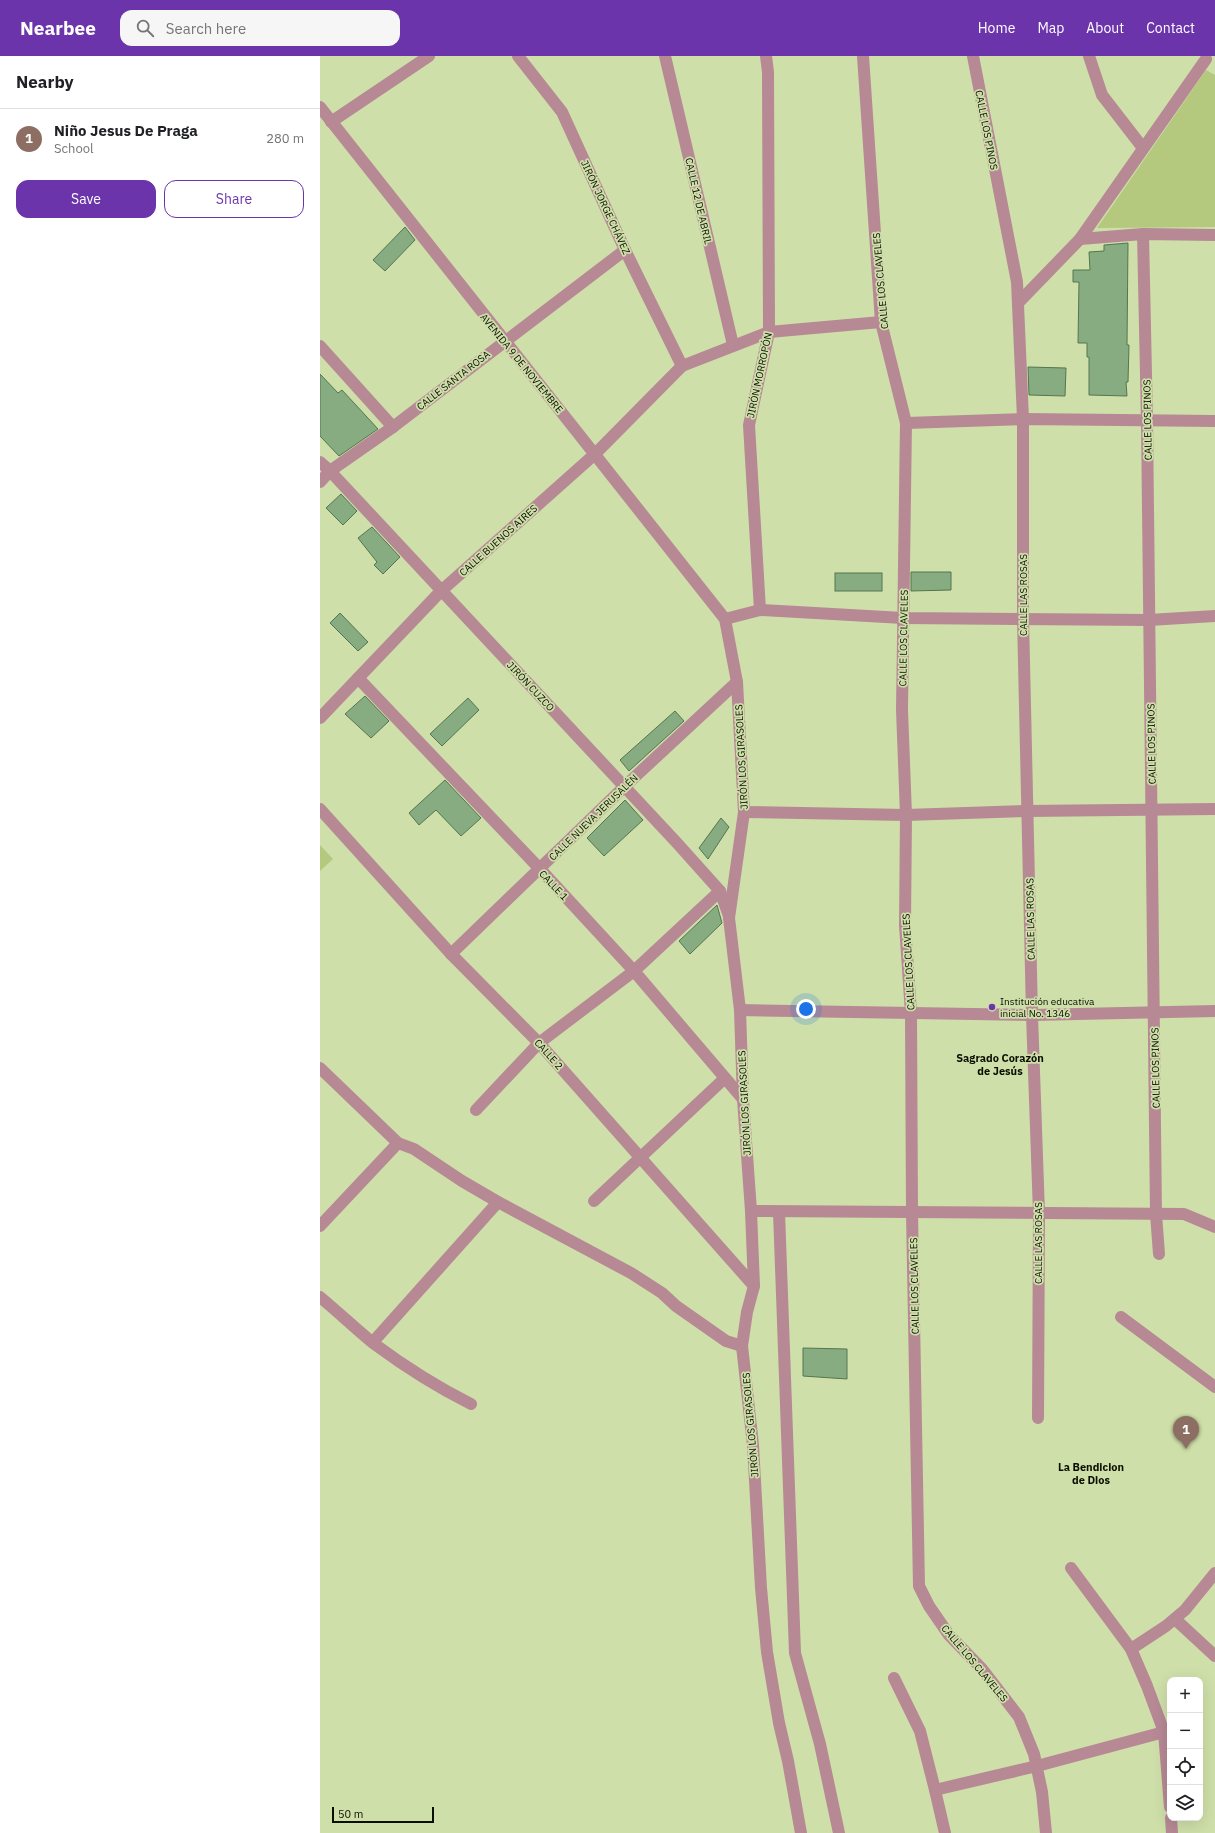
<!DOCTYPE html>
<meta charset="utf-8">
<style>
:root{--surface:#fff;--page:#f6f6f6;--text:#202124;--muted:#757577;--line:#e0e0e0;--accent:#6c34ab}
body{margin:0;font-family:"IBM Plex Sans",sans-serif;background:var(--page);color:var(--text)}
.controls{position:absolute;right:12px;bottom:12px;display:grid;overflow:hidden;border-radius:8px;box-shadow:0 4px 16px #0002}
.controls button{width:36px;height:36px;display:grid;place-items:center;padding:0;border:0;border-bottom:1px solid var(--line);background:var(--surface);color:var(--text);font:20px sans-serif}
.scale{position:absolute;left:12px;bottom:10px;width:102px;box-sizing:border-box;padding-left:4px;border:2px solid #0a0f00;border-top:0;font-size:11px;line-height:14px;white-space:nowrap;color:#0a0f00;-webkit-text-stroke:3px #cfdfa9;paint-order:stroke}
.you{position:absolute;left:486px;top:953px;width:14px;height:14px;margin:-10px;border:3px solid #fff;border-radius:50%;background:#1a73e8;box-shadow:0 0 0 6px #1a73e833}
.badge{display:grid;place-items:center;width:26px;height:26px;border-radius:50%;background:var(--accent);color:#fff;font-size:13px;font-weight:700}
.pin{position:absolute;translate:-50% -33px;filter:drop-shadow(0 1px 2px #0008)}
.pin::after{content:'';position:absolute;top:21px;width:14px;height:12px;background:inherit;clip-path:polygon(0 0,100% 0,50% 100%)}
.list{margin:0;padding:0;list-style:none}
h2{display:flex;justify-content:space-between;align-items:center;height:52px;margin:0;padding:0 16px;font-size:17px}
h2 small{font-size:13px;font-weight:400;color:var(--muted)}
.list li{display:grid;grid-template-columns:26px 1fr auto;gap:12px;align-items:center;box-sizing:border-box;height:60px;padding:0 16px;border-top:1px solid var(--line)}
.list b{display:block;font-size:15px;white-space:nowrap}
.list p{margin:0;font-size:13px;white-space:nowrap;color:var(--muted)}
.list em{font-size:13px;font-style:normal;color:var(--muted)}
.actions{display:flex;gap:8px;padding:12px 16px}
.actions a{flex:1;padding:9px 0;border:1px solid var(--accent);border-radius:12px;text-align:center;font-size:14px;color:var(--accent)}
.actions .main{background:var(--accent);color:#fff}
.icon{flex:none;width:22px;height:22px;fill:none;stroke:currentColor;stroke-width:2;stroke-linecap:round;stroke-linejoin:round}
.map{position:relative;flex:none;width:895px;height:1777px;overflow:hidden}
header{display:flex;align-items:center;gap:24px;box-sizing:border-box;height:56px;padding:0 20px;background:var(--accent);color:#fff}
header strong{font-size:19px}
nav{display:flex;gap:22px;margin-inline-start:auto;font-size:14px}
.search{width:280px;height:36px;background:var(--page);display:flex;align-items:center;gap:10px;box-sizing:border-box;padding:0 14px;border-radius:12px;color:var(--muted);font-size:15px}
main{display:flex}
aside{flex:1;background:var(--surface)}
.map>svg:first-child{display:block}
</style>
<header>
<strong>Nearbee</strong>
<div class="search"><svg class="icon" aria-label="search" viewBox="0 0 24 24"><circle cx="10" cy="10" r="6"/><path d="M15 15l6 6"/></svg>Search here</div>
<nav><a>Home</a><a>Map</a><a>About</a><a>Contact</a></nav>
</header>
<main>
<aside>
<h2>Nearby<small></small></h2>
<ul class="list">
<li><span class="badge" style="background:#8d6e63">1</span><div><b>Niño Jesus De Praga</b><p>School</p></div><em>280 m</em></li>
</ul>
<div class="actions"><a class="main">Save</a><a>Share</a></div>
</aside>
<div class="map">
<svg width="895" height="1777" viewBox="0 0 895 1777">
<rect width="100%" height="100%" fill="#cfdfa9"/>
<g fill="#b4c87e">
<path d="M886,14l9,5v152l-118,1z"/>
<path d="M0,789l13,14 -13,12z"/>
</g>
<g fill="#87ac81" stroke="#54764e">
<path d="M85,171l10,13 -30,31 -12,-11z"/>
<path d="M808,187l-1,102h2l-1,37h-2l1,14 -38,-1v-38h-2v-14h-9l1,-61h-6v-12h17l-1,-18 15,-1v-6z"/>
<path d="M708,311l38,1 -1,28 -36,-1z"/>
<path d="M0,318l18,19 4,-3 36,39 -39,27 -19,-20z"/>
<path d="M21,438l16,17 -14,14 -17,-17z"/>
<path d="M52,471l28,30 -17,17 -9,-9 3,-3 -19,-24z"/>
<path d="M591,516h40v18l-40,1z"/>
<rect x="515" y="517" width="47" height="18"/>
<path d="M20,557l28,29 -10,9 -28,-28z"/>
<path d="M45,640l24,25 -18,17 -26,-24z"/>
<path d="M148,642l11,12 -37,36 -12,-12z"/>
<path d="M355,655l9,10 -55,50 -9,-11z"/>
<path d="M125,724l36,38 -20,18 -25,-26 -17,15 -10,-12z"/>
<path d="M305,744l18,20 -39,36 -17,-18z"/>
<path d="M401,762l8,9 -21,32 -9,-11z"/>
<path d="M397,849l5,18 -32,31 -11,-13z"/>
<path d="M483,1292l44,1v30l-44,-3z"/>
</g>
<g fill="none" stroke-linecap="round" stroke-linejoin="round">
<g stroke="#b68995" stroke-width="12">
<path d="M198,0l44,56 63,138 57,116"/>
<path d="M345,0l68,289"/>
<path d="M543,0l18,266 25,101 -4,287 4,105 -1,110 6,88 1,200 7,373 10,20 20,29 33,34 37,48 15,37 8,38 4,41"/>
<path d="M653,0l44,226 6,137v199l9,397 7,198 -1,205"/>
<path d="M769,0l13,39 41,53"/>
<path d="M0,51l405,512 12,63 7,130 -15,106 11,92 3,89 8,112 3,75 -7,26 -5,34 11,99 8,143 6,64 12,71 9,38 13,72"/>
<path d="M11,66l98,-66"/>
<path d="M823,178l4,187 9,793 3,40"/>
<path d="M760,183l63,-5 72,1"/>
<path d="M698,247l62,-64 126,-180"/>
<path d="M0,290l73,81"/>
<path d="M586,367l117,-4 192,2"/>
<path d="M0,406l10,9 347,372 43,48 9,25"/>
<path d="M0,426l10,-11 63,-44 232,-177"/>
<path d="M440,554l143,8 246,2 66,-4"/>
<path d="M405,563l35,-9 -11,-185 20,-93 -1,-260 -2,-16"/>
<path d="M38,622l182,191 94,102 109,128"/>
<path d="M0,662l121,-127 154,-137 87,-88 87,-34 112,-10"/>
<path d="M0,753l131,145 88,89 215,243"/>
<path d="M424,756l162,3 121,-4 188,-2"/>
<path d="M131,898l174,-168 112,-104"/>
<path d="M420,954l292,5 183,-4"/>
<path d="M0,1012l78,75 16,6 48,32 36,21 133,71 31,20 14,13 50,35 16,5"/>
<path d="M156,1054l63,-67 95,-72 86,-80"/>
<path d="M274,1145l131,-123"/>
<path d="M431,1155l433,3 31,13"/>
<path d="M459,1156l16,441 25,91 19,89"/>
<path d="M0,1170l78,-83"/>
<path d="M0,1241c18,15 35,31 53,46 31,23 64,44 98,61"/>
<path d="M801,1261l94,70"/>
<path d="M53,1286l125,-140"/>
<path d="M751,1512l60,81 16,37 17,46 6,75"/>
<path d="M855,1563l40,37"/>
<path d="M811,1593l35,-23 19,-16 30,-37"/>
<path d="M574,1622l26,53 15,59"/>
<path d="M851,1762l1,15"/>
<path d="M625,1777l-10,-43 102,-24 127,-34"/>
</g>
</g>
<circle fill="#6c34ab" stroke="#cfdfa9" stroke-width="1.5" cx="672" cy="951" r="4"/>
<g text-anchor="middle" stroke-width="3.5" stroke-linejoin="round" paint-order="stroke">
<g font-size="10" fill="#0a0f00" stroke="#cfdfa9">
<text transform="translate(667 74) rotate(79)" y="4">CALLE LOS PINOS</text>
<text transform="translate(379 145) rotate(77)" y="4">CALLE 12 DE ABRIL</text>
<text transform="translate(286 151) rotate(65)" y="4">JIRÓN JORGE CHÁVEZ</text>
<text transform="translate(560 225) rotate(-95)" y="4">CALLE LOS CLAVELES</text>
<text transform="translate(202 307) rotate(51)" y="4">AVENIDA 9 DE NOVIEMBRE</text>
<text transform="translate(439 319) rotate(-78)" y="4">JIRÓN MORROPÓN</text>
<text transform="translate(133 324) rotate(-38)" y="4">CALLE SANTA ROSA</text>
<text transform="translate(827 364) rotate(-91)" y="4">CALLE LOS PINOS</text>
<text transform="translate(178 484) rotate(-42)" y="4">CALLE BUENOS AIRES</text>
<text transform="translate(703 539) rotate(-90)" y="4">CALLE LAS ROSAS</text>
<text transform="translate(583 582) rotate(-89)" y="4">CALLE LOS CLAVELES</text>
<text transform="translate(211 630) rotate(47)" y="4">JIRÓN CUZCO</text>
<text transform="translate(831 688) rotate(-91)" y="4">CALLE LOS PINOS</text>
<text transform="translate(421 701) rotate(-93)" y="4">JIRÓN LOS GIRASOLES</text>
<text transform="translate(273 761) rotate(-44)" y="4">CALLE NUEVA JERUSALÉN</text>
<text transform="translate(234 829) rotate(47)" y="4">CALLE 1</text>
<text transform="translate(710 863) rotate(-91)" y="4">CALLE LAS ROSAS</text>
<text transform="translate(588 906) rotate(-93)" y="4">CALLE LOS CLAVELES</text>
<text transform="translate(229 998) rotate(48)" y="4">CALLE 2</text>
<text transform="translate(835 1012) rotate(-91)" y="4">CALLE LOS PINOS</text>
<text transform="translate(424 1047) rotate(-93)" y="4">JIRÓN LOS GIRASOLES</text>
<text transform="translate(718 1187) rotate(-90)" y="4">CALLE LAS ROSAS</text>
<text transform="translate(594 1230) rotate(-91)" y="4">CALLE LOS CLAVELES</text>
<text transform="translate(430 1369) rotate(-95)" y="4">JIRÓN LOS GIRASOLES</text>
<text transform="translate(655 1607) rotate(50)" y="4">CALLE LOS CLAVELES</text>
</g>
<g font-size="10" fill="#0a0f00" stroke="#cfdfa9" text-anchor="start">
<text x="680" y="949">Institución educativa<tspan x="680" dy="12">inicial No. 1346</tspan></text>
</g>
<g font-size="11" font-weight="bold" fill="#0a0f00" stroke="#cfdfa9">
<text x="680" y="1006">Sagrado Corazón<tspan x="680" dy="13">de Jesús</tspan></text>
<text x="771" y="1415">La Bendicion<tspan x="771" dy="13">de Dios</tspan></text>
</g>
</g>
</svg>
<div class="controls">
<button>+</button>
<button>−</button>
<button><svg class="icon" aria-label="locate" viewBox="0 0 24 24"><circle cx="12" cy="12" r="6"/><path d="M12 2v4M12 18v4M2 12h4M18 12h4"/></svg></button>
<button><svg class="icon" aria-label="layers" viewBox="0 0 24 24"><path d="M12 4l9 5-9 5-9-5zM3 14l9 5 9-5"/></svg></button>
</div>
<div class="scale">50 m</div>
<div class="you"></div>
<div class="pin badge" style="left:866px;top:1393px;background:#8d6e63">1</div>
</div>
</main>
